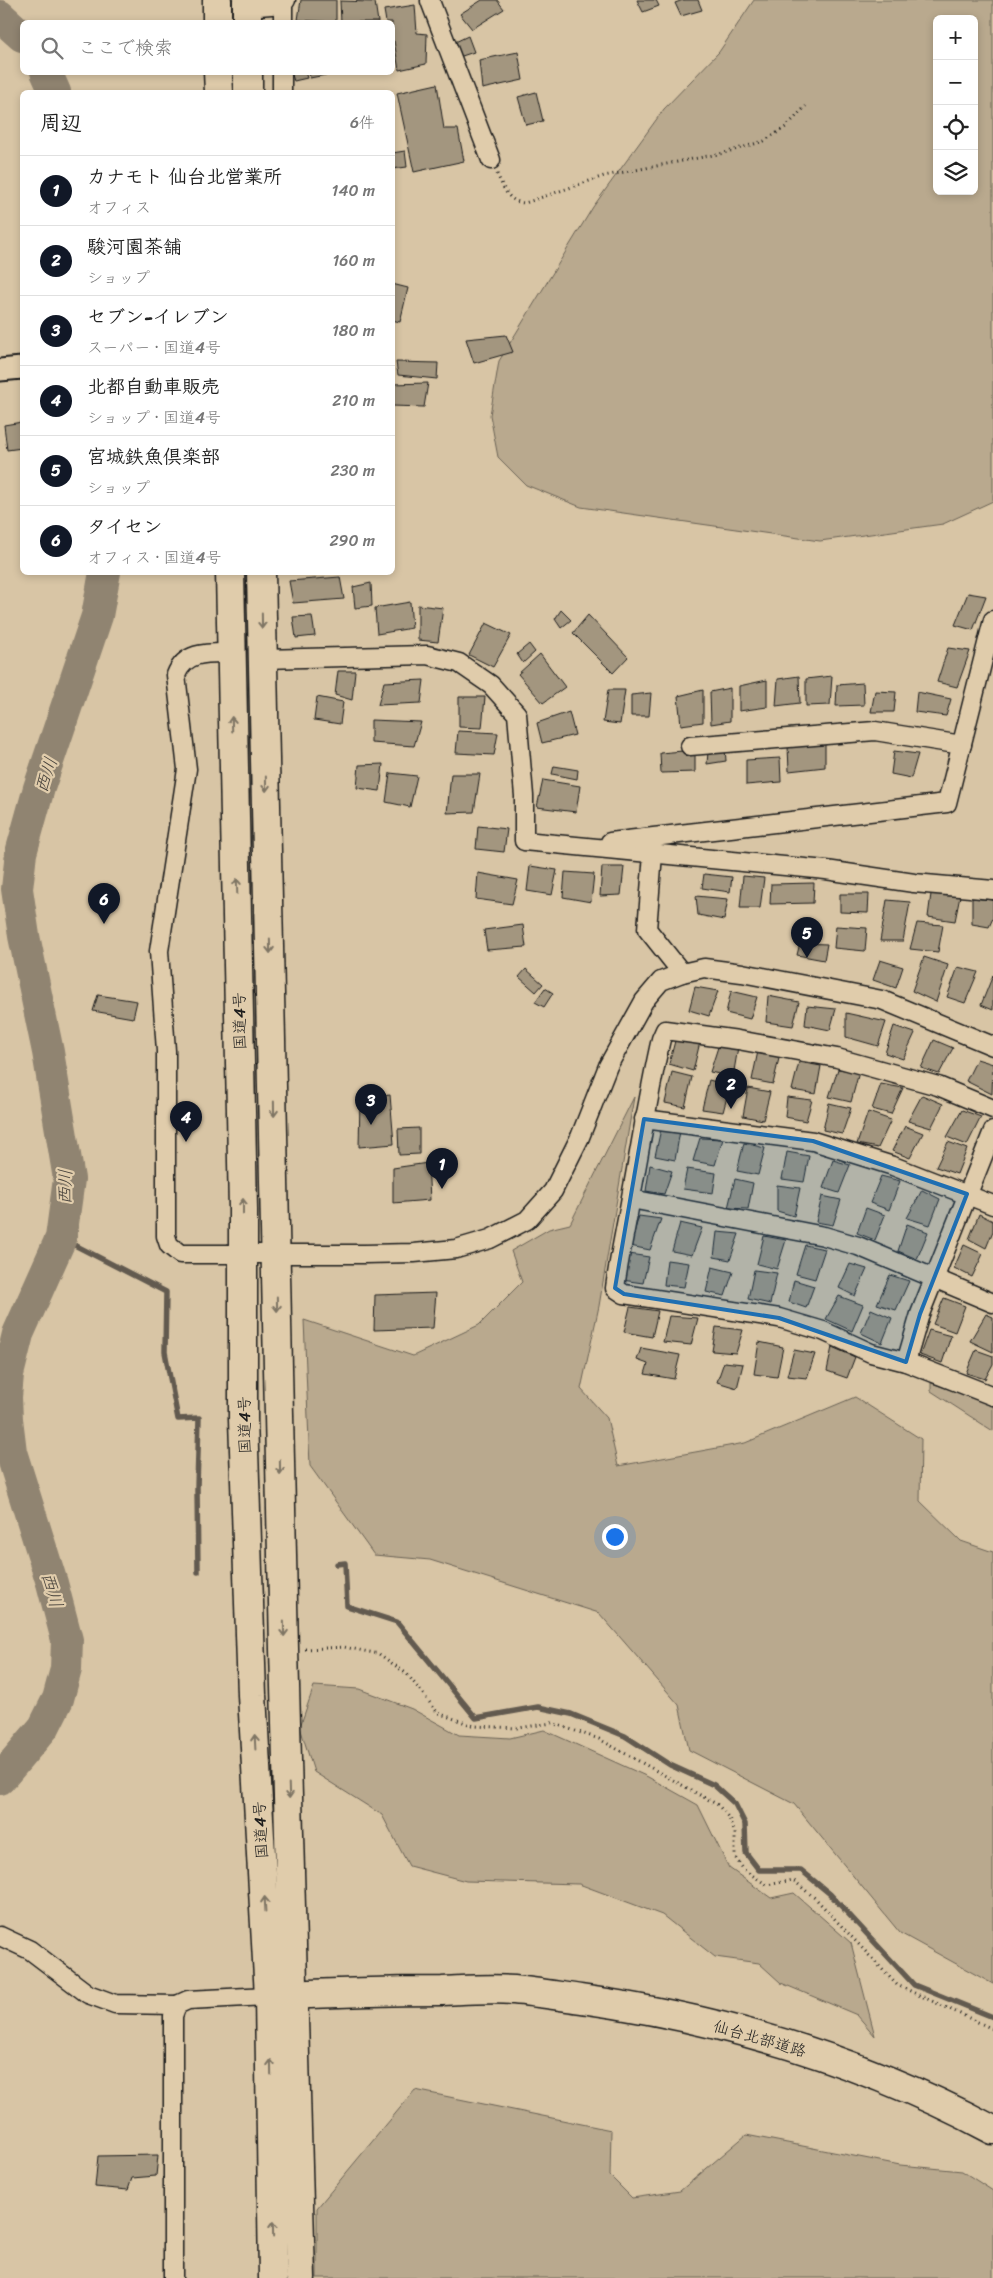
<!DOCTYPE html>
<html lang="ja">
<meta charset="utf-8">
<style>
:root{--surface:#fff;--page:#f2f2f2;--text:#222;--muted:#767676;--line:#e0e0e0;--accent:#111827}
body{margin:0;font-family:Sriracha,"Klee One",sans-serif;background:var(--page);color:var(--text)}
.controls{position:absolute;right:15px;top:15px;display:grid;overflow:hidden;border-radius:8px;box-shadow:0 2px 8px #0003}
.controls button{width:45px;height:45px;display:grid;place-items:center;padding:0;border:0;border-bottom:1px solid var(--line);background:var(--surface);color:var(--text);font:25px sans-serif}
.you{position:absolute;left:614px;top:1536px;width:18px;height:18px;margin:-12px;border:4px solid #fff;border-radius:50%;background:#1a73e8;box-shadow:0 0 0 8px #1a73e833}
.badge{display:grid;place-items:center;width:32px;height:32px;border-radius:50%;background:var(--accent);color:#fff;font-size:16px;font-weight:700}
.pin{position:absolute;translate:-50% -41px;filter:drop-shadow(0 1px 2px #0008)}
.pin::after{content:'';position:absolute;top:26px;width:18px;height:15px;background:inherit;clip-path:polygon(0 0,100% 0,50% 100%)}
.list{margin:0;padding:0;list-style:none}
h2{display:flex;justify-content:space-between;align-items:center;height:65px;margin:0;padding:0 20px;font-size:21px}
h2 small{font-size:16px;font-weight:400;color:var(--muted)}
.list li{display:grid;grid-template-columns:32px 1fr auto;gap:15px;align-items:center;box-sizing:border-box;height:70px;padding:0 20px;border-top:1px solid var(--line)}
.list b{display:block;font-size:19px;white-space:nowrap}
.list p{margin:0;font-size:16px;white-space:nowrap;color:var(--muted)}
.list em{font-size:16px;font-style:normal;color:var(--muted)}
.icon{flex:none;width:28px;height:28px;fill:none;stroke:currentColor;stroke-width:2;stroke-linecap:round;stroke-linejoin:round}
.map{position:relative;flex:none;width:993px;height:2278px;overflow:hidden}
.search{position:absolute;background:var(--surface);box-shadow:0 2px 8px #0003;left:20px;top:20px;width:375px;height:55px;display:flex;align-items:center;gap:12px;box-sizing:border-box;padding:0 18px;border-radius:8px;color:var(--muted);font-size:19px}
.panel{position:absolute;background:var(--surface);box-shadow:0 2px 8px #0003;left:20px;top:90px;width:375px;height:485px;border-radius:8px}
.map>svg:first-child{display:block}
</style>
<div class="map">
<svg width="993" height="2278" viewBox="0 0 993 2278">
<rect width="100%" height="100%" fill="#d8c5a5"/>
<filter id="ink" filterUnits="userSpaceOnUse"><feTurbulence type="fractalNoise" baseFrequency=".02" numOctaves="2"/><feDisplacementMap in="SourceGraphic" scale="10" xChannelSelector="R" yChannelSelector="G"/><feConvolveMatrix kernelMatrix="1 2 1 2 8 2 1 2 1" color-interpolation-filters="sRGB"/></filter>
<g filter="url(#ink)">
<g fill="#b9a98e" stroke="#6a6255" fill-rule="evenodd">
<path d="M754,0h239v501l-50,23 -123,17 -239,-34 -55,-22 -28,-28 -8,-42 9,-54 94,-154 71,-98 55,-57zM937,19h37v172h-37z"/>
<path d="M634,1097l-35,209 -18,83 26,29 11,48 127,-23 110,-46 66,42 -1,62 41,40 32,11v432l-93,-51 -106,-129 -105,-54 -10,-45 -80,-92 -169,-53 -56,-5 -64,-89 -6,-146 109,36 66,-31 43,-43 -11,-31 38,-22 21,-5z"/>
<path d="M931,1383l62,21v27l-62,-40z"/>
<path d="M314,1686l45,3 53,20 47,26 51,3 34,-8 104,47 50,28 31,63 42,30 23,-5 57,50 24,93 -18,-21 -76,-32 -22,-20 -44,-6 -53,-42 -83,-31 -113,-3 -57,-15 -27,-51 -68,-43 -14,-45z"/>
<path d="M415,2090l196,40 -1,46 22,22 48,-7 66,-56 154,30 62,6 31,20v87h-676v-70z"/>
</g>
<g fill="none" stroke-linecap="round" stroke-linejoin="round">
<g stroke="#625a4f" stroke-width="5.5">
<path d="M61,1238l105,54 -1,60 13,67 21,-1 -2,69 1,85"/>
<path d="M337,1564l8,-1 2,43 50,16 79,96 62,-11 33,7 54,22 45,29 44,20 21,19 10,20 1,29 13,17h42l29,24 84,91 79,32"/>
</g>
<g stroke="#908471" stroke-width="32">
<path d="M0,16l22,20"/>
<path d="M46,72l9,20"/>
<path d="M0,1779l44,-52 14,-28 8,-30 1,-29 -15,-57 -41,-131 -4,-33 -1,-22 2,-23 10,-40 43,-96 8,-59 -21,-127 -24,-116 -7,-47 4,-36 18,-65 58,-172 8,-44"/>
</g>
</g>
<g fill="#a3967f" stroke="#1c1c1c">
<path d="M301,0h35v22l-38,-2z"/>
<path d="M482,0h15l7,9 -32,20 -12,-15z"/>
<path d="M637,0h19l3,6 -16,6z"/>
<path d="M683,0h15l4,10 -21,6 -6,-13z"/>
<path d="M340,1l35,1 3,20h-37z"/>
<path d="M415,5l2,28 10,1 -1,30 -27,6 -5,-29 -2,1v-20h-6l-2,-12z"/>
<path d="M468,36l6,16 -18,6 -5,-14z"/>
<path d="M518,52l5,28 -41,9 -3,-29z"/>
<path d="M291,72h14l2,6 -13,3z"/>
<path d="M309,72h32l-31,6z"/>
<path d="M437,84l7,45h14l6,32 -50,11 -17,-79z"/>
<path d="M536,92l7,29 -17,4 -8,-28z"/>
<path d="M405,151l2,16 -15,2v-16z"/>
<path d="M392,284l16,4 -8,34 -8,-2z"/>
<path d="M506,335l7,17 -39,11 -8,-24z"/>
<path d="M396,362l42,1 -1,16 -39,-4z"/>
<path d="M428,383l-4,24 -32,-1v-22z"/>
<path d="M22,422v26l-15,2 -3,-25z"/>
<path d="M340,577l4,22 -51,4 -4,-22z"/>
<path d="M371,583l1,23 -17,2 -2,-21z"/>
<path d="M968,593l18,3 -13,34 -18,-5z"/>
<path d="M410,602l2,26 -35,6 -2,-26z"/>
<path d="M418,605l25,3 -5,34 -20,-2z"/>
<path d="M561,610l10,10 -10,8 -6,-9z"/>
<path d="M588,615l40,42 -15,16 -40,-40z"/>
<path d="M312,616l3,20 -19,2 -3,-21z"/>
<path d="M486,623l25,12 -18,32 -24,-12z"/>
<path d="M529,644l6,8 -12,11 -6,-9z"/>
<path d="M948,648l22,3 -13,36 -20,-5z"/>
<path d="M540,654l25,33 -22,16 -25,-29z"/>
<path d="M338,671h17l-3,29 -17,-5z"/>
<path d="M799,676l1,27 -24,3 2,-27z"/>
<path d="M832,676l-2,29 -24,1v-27z"/>
<path d="M424,680l-3,23 -43,2 6,-23z"/>
<path d="M767,680v27l-28,4v-25z"/>
<path d="M863,683l1,22 -28,1 1,-21z"/>
<path d="M730,688v33l-19,3 -1,-32z"/>
<path d="M608,690h17l-5,34 -17,-2z"/>
<path d="M703,690v32l-22,3 -3,-29z"/>
<path d="M875,691l21,1 -2,20h-23z"/>
<path d="M917,692l34,7 -5,17 -31,-4z"/>
<path d="M651,693l-2,23h-18v-21z"/>
<path d="M317,697l26,5 -3,22 -26,-4z"/>
<path d="M459,697h26l-3,31 -23,-1z"/>
<path d="M569,712l6,23 -33,8 -5,-20z"/>
<path d="M371,720l50,2 -7,24 -43,-3z"/>
<path d="M458,731l40,2 -4,22 -38,-2z"/>
<path d="M825,744v23l-36,4 -1,-25z"/>
<path d="M725,748l1,13 -19,3 1,-12z"/>
<path d="M695,750v22l-34,1 -1,-20z"/>
<path d="M894,751l24,3 -7,24 -20,-4z"/>
<path d="M780,758l1,24 -35,3v-25z"/>
<path d="M383,764l-3,27 -23,-3 2,-23z"/>
<path d="M554,766l24,4 -1,9 -25,-5z"/>
<path d="M390,773l27,3 -7,31 -24,-5z"/>
<path d="M451,774h29l-6,38 -27,1z"/>
<path d="M543,780l37,6 -4,26 -39,-5z"/>
<path d="M478,826l29,3 -3,23 -28,-3z"/>
<path d="M530,866l27,4 -5,25 -25,-4z"/>
<path d="M602,867h22l-3,28 -21,1z"/>
<path d="M565,872l29,2 -3,28 -28,-5z"/>
<path d="M478,873l40,7 -6,24 -36,-5z"/>
<path d="M704,874l28,3 -2,15 -28,-4z"/>
<path d="M743,876l21,2 -4,30h-20z"/>
<path d="M814,883l-1,20 -43,1 1,-20z"/>
<path d="M840,894h29l-1,19 -28,-1z"/>
<path d="M931,894l29,2 -5,25 -27,-4z"/>
<path d="M696,896l32,3 -4,21 -26,-5z"/>
<path d="M972,898l21,2v18l-4,9 -17,-3z"/>
<path d="M887,900l23,2 -7,39h-23z"/>
<path d="M917,923l26,2 -5,27 -28,-3z"/>
<path d="M523,925l3,22 -39,3 -3,-20z"/>
<path d="M836,926l31,2 -2,23 -31,-3z"/>
<path d="M800,943l27,1 -3,16 -27,-5z"/>
<path d="M924,957l24,8 -12,37 -24,-11z"/>
<path d="M880,960l23,7 -7,21 -23,-8z"/>
<path d="M958,967l20,5 -13,31 -18,-6z"/>
<path d="M526,969l17,15 -7,8 -17,-15z"/>
<path d="M993,975v35l-12,-5z"/>
<path d="M695,987l23,4 -9,25 -20,-6z"/>
<path d="M545,988l8,5 -9,14 -9,-5z"/>
<path d="M731,991l26,6 -7,22 -24,-6z"/>
<path d="M98,995l39,6 -4,17 -40,-7z"/>
<path d="M768,996l31,6 -6,24 -27,-4z"/>
<path d="M807,1006l29,3 -6,21 -25,-5z"/>
<path d="M846,1013l40,9 -8,24 -32,-9z"/>
<path d="M894,1026l21,7 -12,26 -18,-6z"/>
<path d="M676,1037l24,5 -7,29 -24,-7z"/>
<path d="M934,1040l19,8 -14,26 -18,-6z"/>
<path d="M719,1044l19,3 -5,30 -23,-5z"/>
<path d="M758,1051l22,3 -7,30 -21,-4z"/>
<path d="M977,1059l16,5 -1,30 -26,-13z"/>
<path d="M799,1062l22,4 -5,28 -24,-4z"/>
<path d="M838,1069l21,3 -8,30 -22,-5z"/>
<path d="M672,1072l20,5 -7,30 -20,-4z"/>
<path d="M709,1080l21,6 -7,26 -21,-3z"/>
<path d="M881,1084l22,4 -12,26 -19,-5z"/>
<path d="M748,1088l22,4 -7,28 -20,-4z"/>
<path d="M390,1095l4,49 -35,3 1,-48z"/>
<path d="M922,1095l21,9 -12,24 -23,-7z"/>
<path d="M787,1097l25,3 -6,21 -21,-4z"/>
<path d="M829,1103l22,5 -9,26 -19,-4z"/>
<path d="M962,1110l19,7 -14,28 -20,-8z"/>
<path d="M868,1112l23,8 -13,28 -21,-4z"/>
<path d="M905,1126l18,7 -13,25 -18,-7z"/>
<path d="M419,1128v26l-20,1 -1,-26z"/>
<path d="M661,1129l19,2 -5,29 -20,-4z"/>
<path d="M700,1138l23,1 -8,26 -22,-4z"/>
<path d="M948,1142l19,7 -10,25 -21,-7z"/>
<path d="M744,1143l21,5 -7,27 -21,-4z"/>
<path d="M787,1152l22,4 -5,26 -22,-3z"/>
<path d="M833,1160l17,5 -11,28 -16,-5z"/>
<path d="M428,1163l2,37 -37,3v-35z"/>
<path d="M650,1165l22,6 -8,23 -18,-3z"/>
<path d="M687,1169l29,4 -3,20 -30,-4z"/>
<path d="M881,1176l19,5 -11,29 -19,-7z"/>
<path d="M735,1179l18,4 -5,26 -20,-1z"/>
<path d="M777,1185l23,3 -6,28 -17,-5z"/>
<path d="M922,1190l18,9 -10,26 -23,-7z"/>
<path d="M822,1196l19,4 -8,25 -17,-3z"/>
<path d="M866,1208l19,7 -10,25 -18,-7z"/>
<path d="M979,1214l14,7v10l-7,17 -17,-9z"/>
<path d="M639,1216l22,3 -11,31 -20,-4z"/>
<path d="M680,1223l22,5 -10,27 -20,-4z"/>
<path d="M907,1224l21,8 -11,27 -19,-8z"/>
<path d="M717,1232l22,2 -9,26 -16,-3z"/>
<path d="M764,1236l22,4 -9,29 -20,-5z"/>
<path d="M805,1245l20,4 -10,30 -19,-5z"/>
<path d="M964,1245l19,9 -11,23 -18,-9z"/>
<path d="M629,1254l20,3 -6,26 -21,-3z"/>
<path d="M667,1260l22,3 -5,24 -20,-2z"/>
<path d="M850,1264l17,5 -12,27 -16,-8z"/>
<path d="M712,1267l21,5 -8,24 -19,-4z"/>
<path d="M754,1270l23,3 -7,31 -22,-5z"/>
<path d="M890,1275l19,6 -13,29 -19,-6z"/>
<path d="M794,1280l20,6 -8,22 -17,-6z"/>
<path d="M436,1293l-3,35 -59,2 1,-35z"/>
<path d="M839,1296l24,9 -11,26 -26,-12z"/>
<path d="M944,1298l21,8 -10,26 -22,-8z"/>
<path d="M630,1307l28,4 -6,26 -28,-5z"/>
<path d="M871,1309l21,9 -10,25 -21,-10z"/>
<path d="M986,1314l7,3v35l-23,-11z"/>
<path d="M669,1316l29,2 -7,27 -28,-3z"/>
<path d="M716,1327l27,3 -7,23 -24,-2z"/>
<path d="M929,1330l22,6 -9,27 -22,-8z"/>
<path d="M759,1342l24,5 -6,30 -23,-3z"/>
<path d="M832,1347l23,10 -8,21 -20,-7z"/>
<path d="M641,1348l39,7 -6,24 -29,-5 3,-10 -11,-4z"/>
<path d="M794,1350l21,4 -8,24 -20,-2z"/>
<path d="M976,1350l17,6v8l-8,15 -19,-6z"/>
<path d="M724,1362l19,2 -6,24 -20,-6z"/>
<path d="M158,2155l-2,21 -24,2 -4,12 -33,-3 3,-31z"/>
</g>
<g fill="none" stroke-linecap="round" stroke-linejoin="round">
<defs>
<g id="minor">
<path d="M430,1l61,159"/>
<path d="M247,7l36,-3"/>
<path d="M283,22v-18l3,-4"/>
<path d="M282,92v-20"/>
<path d="M230,653c-22,0 -45,-2 -54,22l11,94 -28,182 7,100v185l3,9 11,9h184l50,-1 42,-4 34,-10 37,-19 26,-29 27,-54 28,-71 36,-65 17,-20 21,-8 22,-5 38,5 140,27 111,46"/>
<path d="M263,659l164,-4 32,8 32,22 26,29 7,82v45l302,29 88,13 79,7"/>
<path d="M690,746l185,-15 87,14"/>
<path d="M610,842l337,-39 46,-183"/>
<path d="M653,854l-6,75 35,44"/>
<path d="M993,1109l-55,-23 -101,-28 -99,-18 -73,-10 -4,9c-12,52 -20,105 -30,158 -5,30 -12,60 -16,91l9,6 155,24 44,13 48,22 35,9 87,34"/>
<path d="M644,1119l169,22 80,25 100,39"/>
<path d="M631,1199l193,37 34,10 135,57"/>
<path d="M906,1362l14,-48 73,-183"/>
<path d="M0,1936l30,14 58,44 27,10 62,1"/>
<path d="M173,2278v-262l4,-11 11,-5 81,-4"/>
</g>
<path id="tertiary" d="M0,370l22,-2"/>
<g id="trunk">
<path d="M217,0v22"/>
<path d="M247,0v22"/>
<path d="M218,72l1,20"/>
<path d="M248,72v20"/>
<path d="M230,572l13,638v209l9,276 17,301 4,282"/>
<path d="M261,572l23,1077 17,629"/>
</g>
<path id="motorway" d="M269,1996c58,-3 115,-5 173,-5 24,-1 48,-3 72,-1 22,2 45,6 67,9 143,20 285,63 412,131"/>
</defs>
<use href="#minor" stroke="#1c1c1c" stroke-width="21"/>
<use href="#tertiary" stroke="#1c1c1c" stroke-width="25"/>
<use href="#trunk" stroke="#1c1c1c" stroke-width="31"/>
<use href="#motorway" stroke="#1c1c1c" stroke-width="31"/>
<g stroke="#1c1c1c" stroke-width="3" stroke-dasharray="1 4" stroke-linecap="butt">
<path d="M497,174c7,15 11,28 28,29l79,-27 120,-23 40,-12 22,-14 20,-21"/>
<path d="M305,1649l39,-2 35,7 28,20 31,39 36,13 45,2 33,-5 47,16 119,66 11,13 6,15v24l9,13 23,15 26,-5 23,19 81,86 96,44"/>
</g>
<use href="#minor" stroke="#e0ccab" stroke-width="18"/>
<use href="#tertiary" stroke="#e0ccab" stroke-width="21"/>
<use href="#trunk" stroke="#e0ccab" stroke-width="28"/>
<use href="#motorway" stroke="#e0ccab" stroke-width="28"/>
</g>
<defs><path id="oneway-shaft" d="M-6 0H5M1.5-3L5.5 0L1.5 3" fill="none" stroke-width="1.6" stroke-linecap="round" stroke-linejoin="round" transform="scale(1.25)"/></defs>
<g stroke="#7e7464">
<use href="#oneway-shaft" transform="translate(262 621) rotate(89)"/>
<use href="#oneway-shaft" transform="translate(232 724) rotate(-92)"/>
<use href="#oneway-shaft" transform="translate(266 784) rotate(89)"/>
<use href="#oneway-shaft" transform="translate(237 886) rotate(-92)"/>
<use href="#oneway-shaft" transform="translate(270 946) rotate(89)"/>
<use href="#oneway-shaft" transform="translate(274 1109) rotate(89)"/>
<use href="#oneway-shaft" transform="translate(243 1206) rotate(-90)"/>
<use href="#oneway-shaft" transform="translate(277 1304) rotate(89)"/>
<use href="#oneway-shaft" transform="translate(280 1467) rotate(89)"/>
<use href="#oneway-shaft" transform="translate(284 1629) rotate(89)"/>
<use href="#oneway-shaft" transform="translate(255 1742) rotate(-93)"/>
<use href="#oneway-shaft" transform="translate(289 1791) rotate(88)"/>
<use href="#oneway-shaft" transform="translate(265 1904) rotate(-93)"/>
<use href="#oneway-shaft" transform="translate(271 2067) rotate(-91)"/>
<use href="#oneway-shaft" transform="translate(273 2229) rotate(-91)"/>
</g>
</g>
<path fill="#1f6fb2" fill-opacity="0.2" stroke="#1f6fb2" stroke-width="4" stroke-linejoin="round" d="M644,1119l169,22 154,53 -47,120 -14,48 -127,-44 -155,-24 -9,-6z"/>
<g text-anchor="middle" stroke-width="4.5" stroke-linejoin="round" paint-order="stroke">
<g font-size="16" fill="#1c1c1c" stroke="#e0ccab">
<text transform="translate(239 1021) rotate(-91)" y="6">国道4号</text>
<text transform="translate(244 1425) rotate(-91)" y="6">国道4号</text>
<text transform="translate(260 1830) rotate(-93)" y="6">国道4号</text>
<text transform="translate(760 2038) rotate(16)" y="6">仙台北部道路</text>
</g>
<g font-size="18" font-style="italic" fill="#45403a" stroke="#e0ccab">
<text transform="translate(46 775) rotate(-72)" y="6">西川</text>
<text transform="translate(65 1187) rotate(-89)" y="6">西川</text>
<text transform="translate(52 1590) rotate(74)" y="6">西川</text>
</g>
</g>
</svg>
<div class="controls">
<button>+</button>
<button>−</button>
<button><svg class="icon" aria-label="locate" viewBox="0 0 24 24"><circle cx="12" cy="12" r="6"/><path d="M12 2v4M12 18v4M2 12h4M18 12h4"/></svg></button>
<button><svg class="icon" aria-label="layers" viewBox="0 0 24 24"><path d="M12 4l9 5-9 5-9-5zM3 14l9 5 9-5"/></svg></button>
</div>
<div class="you"></div>
<div class="pin badge" style="left:442px;top:1189px">1</div>
<div class="pin badge" style="left:731px;top:1109px">2</div>
<div class="pin badge" style="left:371px;top:1125px">3</div>
<div class="pin badge" style="left:186px;top:1142px">4</div>
<div class="pin badge" style="left:807px;top:958px">5</div>
<div class="pin badge" style="left:104px;top:924px">6</div>
<div class="search"><svg class="icon" aria-label="search" viewBox="0 0 24 24"><circle cx="10" cy="10" r="6"/><path d="M15 15l6 6"/></svg>ここで検索</div>
<section class="panel">
<h2>周辺<small>6件</small></h2>
<ul class="list">
<li><span class="badge">1</span><div><b>カナモト 仙台北営業所</b><p>オフィス</p></div><em>140 m</em></li>
<li><span class="badge">2</span><div><b>駿河園茶舗</b><p>ショップ</p></div><em>160 m</em></li>
<li><span class="badge">3</span><div><b>セブン-イレブン</b><p>スーパー · 国道4号</p></div><em>180 m</em></li>
<li><span class="badge">4</span><div><b>北都自動車販売</b><p>ショップ · 国道4号</p></div><em>210 m</em></li>
<li><span class="badge">5</span><div><b>宮城鉄魚倶楽部</b><p>ショップ</p></div><em>230 m</em></li>
<li><span class="badge">6</span><div><b>タイセン</b><p>オフィス · 国道4号</p></div><em>290 m</em></li>
</ul>
</section>
</div>
